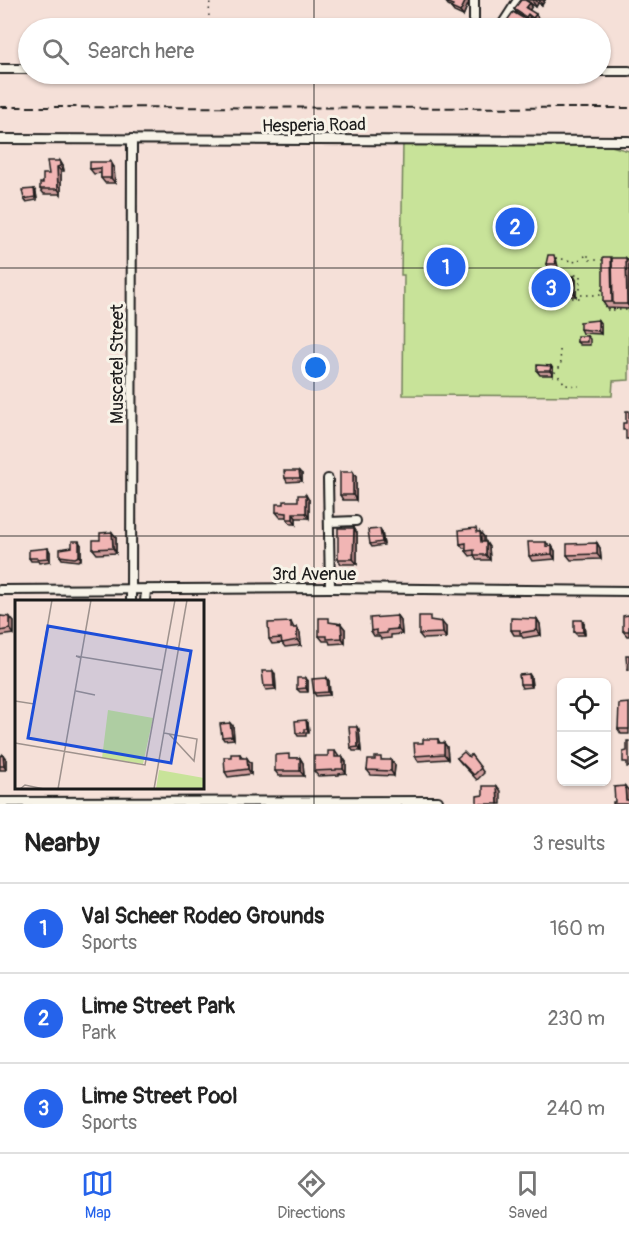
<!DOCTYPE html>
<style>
:root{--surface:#fff;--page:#f6f6f6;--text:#222;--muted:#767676;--line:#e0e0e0;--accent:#2563eb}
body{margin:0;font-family:Pangolin,sans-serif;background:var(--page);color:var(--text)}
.controls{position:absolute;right:18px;bottom:18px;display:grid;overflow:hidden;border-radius:9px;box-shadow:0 2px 4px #0004}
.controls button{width:54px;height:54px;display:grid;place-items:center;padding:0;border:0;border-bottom:2px solid var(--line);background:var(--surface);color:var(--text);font:30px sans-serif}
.you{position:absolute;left:316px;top:368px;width:21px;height:21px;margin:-15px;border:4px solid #fff;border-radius:50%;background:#1a73e8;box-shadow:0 0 0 9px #1a73e833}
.badge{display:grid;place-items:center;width:39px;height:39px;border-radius:50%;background:var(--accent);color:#fff;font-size:20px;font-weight:700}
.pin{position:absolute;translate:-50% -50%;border:3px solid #fff;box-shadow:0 2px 6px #0006}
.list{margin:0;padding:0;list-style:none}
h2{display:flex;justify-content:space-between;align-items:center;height:78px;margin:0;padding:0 24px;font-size:26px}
h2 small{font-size:20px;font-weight:400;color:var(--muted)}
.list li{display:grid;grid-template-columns:39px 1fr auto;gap:18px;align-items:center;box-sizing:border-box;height:90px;padding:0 24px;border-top:2px solid var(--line)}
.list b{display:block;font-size:22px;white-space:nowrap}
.list p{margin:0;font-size:20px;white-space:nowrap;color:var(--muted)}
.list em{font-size:20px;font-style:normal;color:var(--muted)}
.icon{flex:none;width:33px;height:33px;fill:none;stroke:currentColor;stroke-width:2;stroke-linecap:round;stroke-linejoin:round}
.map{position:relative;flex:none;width:629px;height:804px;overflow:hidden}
.search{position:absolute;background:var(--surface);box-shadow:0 2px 4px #0004;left:18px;right:18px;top:18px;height:66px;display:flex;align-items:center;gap:15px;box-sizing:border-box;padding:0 21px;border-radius:33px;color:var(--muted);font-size:22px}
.sheet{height:348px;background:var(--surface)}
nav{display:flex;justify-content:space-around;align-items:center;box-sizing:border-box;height:84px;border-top:2px solid var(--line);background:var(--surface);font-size:16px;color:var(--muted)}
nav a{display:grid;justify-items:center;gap:3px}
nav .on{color:var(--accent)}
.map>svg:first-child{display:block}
</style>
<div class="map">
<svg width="629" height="804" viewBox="0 0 629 804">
<rect width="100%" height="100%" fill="#f5e0d8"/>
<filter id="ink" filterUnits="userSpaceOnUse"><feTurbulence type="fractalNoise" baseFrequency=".0167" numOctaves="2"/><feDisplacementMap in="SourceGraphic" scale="12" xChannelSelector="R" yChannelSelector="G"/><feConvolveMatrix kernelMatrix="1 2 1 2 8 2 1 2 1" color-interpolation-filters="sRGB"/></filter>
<g filter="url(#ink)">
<path fill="#c8e399" stroke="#72805a" stroke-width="1.5" d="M403,143l201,1 25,7v229l-16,1 -1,15 -209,-1 1,-120h-3z"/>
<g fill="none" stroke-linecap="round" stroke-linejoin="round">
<defs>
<g id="minor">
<path d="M474,0v28"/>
<path d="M500,28l18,-28"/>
<path d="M0,69h28"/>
<path d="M600,71h29"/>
<path d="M0,139l629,2"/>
<path d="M328,479l2,109"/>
<path d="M329,522l27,-1"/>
<path d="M0,590l330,-2 299,3"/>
<path d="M131,602l1,-463"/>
<path d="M145,602l1,-12"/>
<path d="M0,802l438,-1v3"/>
</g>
</defs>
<use href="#minor" stroke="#1c1c1c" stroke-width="12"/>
<g stroke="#1c1c1c" stroke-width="1.5" stroke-dasharray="1.5 4.5" stroke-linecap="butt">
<path d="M208,28l2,-28"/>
<path d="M562,259l14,3 12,-8v6h15"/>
<path d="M569,275h11v19"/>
<path d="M566,298h14v-3h20l3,-10"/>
<path d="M607,310h22"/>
<path d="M560,350l1,16 -6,6 11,13 13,1"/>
</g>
<use href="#minor" stroke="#f7f3e8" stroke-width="8"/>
<path stroke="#1c1c1c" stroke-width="2" stroke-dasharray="9 4.5" stroke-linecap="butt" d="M0,107l629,1"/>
</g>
<g fill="#cf9c9b" stroke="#1c1c1c" stroke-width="1.5">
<path d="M447,0h20l2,2 -6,14 -9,-4 -3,-4 1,-1 -4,-2 -2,-3z"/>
<path d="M526,0h19l-3,5 -4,-2 -2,4z"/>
<path d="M530,3l2,3 -3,4 9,8 -2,3 -6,-4 -2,3 -12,-8 -2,-3z"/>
<path d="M528,21l2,3 -2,4h-12l-7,-3 -3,-3z"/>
<path d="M60,161l3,5 1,5h-3v23h-17l-4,-5 3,-6z"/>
<path d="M114,167l1,16h-10l-4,-5v-5l-7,1 -4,-5z"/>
<path d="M34,189l2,3 1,8 -11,2 -2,-3z"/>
<path d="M556,258l2,9h-10l-2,-3z"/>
<path d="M612,259l17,3v47l-22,-1 -4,-6z"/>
<path d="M574,276l2,4v16h-10l-2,-3z"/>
<path d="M601,324v10l-19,-1 -2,-4z"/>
<path d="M587,336l3,3v6h-10l-3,-3z"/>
<path d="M551,366l2,3v6h-13l-3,-4z"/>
<path d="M353,472l3,5v23h-13l-3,-5z"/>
<path d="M302,474v7l-15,1 -2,-4z"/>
<path d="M309,500v18h-13v6h-5l-4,-5v-2h-7l-4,-5 8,-8z"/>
<path d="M354,528l3,5v31h-16l-3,-5z"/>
<path d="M380,529l2,3 2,13 -12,2 -2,-3z"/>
<path d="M479,532h1l4,5v5l5,5 1,13h-13l-3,-5 -4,1 -4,-5v-3h-3l-3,-4z"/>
<path d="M116,537v16l-19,1 -4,-5 7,-9z"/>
<path d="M546,542l3,4h3l3,5v8l-23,2 -3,-5z"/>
<path d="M597,543l3,5 1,11 -30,1 -4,-5z"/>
<path d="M81,545v14l-3,2 -16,-2 -2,-3z"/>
<path d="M48,548l2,4v9l-11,2 -1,-2h-7l-2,-3z"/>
<path d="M629,615v21h-2l-4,-5z"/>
<path d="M0,616l14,6v12l-14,2z"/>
<path d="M397,616l4,5 1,13 -11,1v3l-10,1 -2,-3h-5l-3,-5z"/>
<path d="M537,619l3,5 1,11 -18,3 -2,-3h-7l-3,-5z"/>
<path d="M433,621l13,6v11l-23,1 -4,-5z"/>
<path d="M291,622l3,6h3l3,5 1,12 -16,2 -3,-4 -10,1 -3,-5z"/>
<path d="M333,623l8,1 4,5v14l-15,1 -1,-3h-6l-4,-5z"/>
<path d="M584,623l1,12h-8l-3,-3z"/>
<path d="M275,674l1,15 -10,1 -2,-4z"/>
<path d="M529,674l2,3 1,10 -10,1 -2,-4z"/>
<path d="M327,678l2,3 1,14 -14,1 -2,-3z"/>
<path d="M308,681v11h-8l-3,-3z"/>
<path d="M629,703v31h-8l-3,-5z"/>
<path d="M308,723l1,10h-3v3h-8l-2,-3z"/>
<path d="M233,726l1,13 -10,1 -2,-3z"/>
<path d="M359,730l2,21h-8l-2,-3z"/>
<path d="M438,739l2,4h4l3,4 1,12 -30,2 -3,-5 8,-13z"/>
<path d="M335,751l4,6 7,5v11l-7,1v1l-21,1 -4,-5 14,-15z"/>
<path d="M240,754l3,4 8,5v11l-23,3 -3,-5 6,-15z"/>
<path d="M3,755l3,4v11h-6v-14z"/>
<path d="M471,755l13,18 -7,7 -16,-17 -4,-5 12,-1z"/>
<path d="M292,758h8l3,5 1,13h-25l-4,-5z"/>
<path d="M383,760l12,5 -1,11 -23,-1 -4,-5z"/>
</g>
<g fill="#a97f7e" stroke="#1c1c1c" stroke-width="1.5">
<path d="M466,0l3,2 -6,14 -3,-4z"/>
<path d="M534,0h2l2,3 -2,4 -3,-5z"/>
<path d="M539,0h6l-3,5z"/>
<path d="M530,3l2,3 -3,5 -3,-3z"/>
<path d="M528,14l2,3 -2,3 -2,-3z"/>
<path d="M536,14l2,4 -2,3 -3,-3z"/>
<path d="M528,21l2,3 -2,4h-5z"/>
<path d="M60,161l3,5 1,5 -4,-5z"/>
<path d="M111,162l3,5 1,16 -4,-5z"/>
<path d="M57,167l4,4v23l-3,-5z"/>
<path d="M34,189l2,3 1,8 -2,-3z"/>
<path d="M626,258l3,4v45l-2,-3z"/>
<path d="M574,276l2,4v16l-2,-3z"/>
<path d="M598,320l3,4v10l-3,-3z"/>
<path d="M551,366l2,3v6l-3,-4z"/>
<path d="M299,471l3,3v7l-2,-3z"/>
<path d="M353,472l3,5v23l-3,-5z"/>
<path d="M306,495l3,5v18l-3,-5z"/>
<path d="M293,513l3,5v6l-3,-5z"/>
<path d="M354,528l3,5v31l-4,-5z"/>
<path d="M380,529l2,3 2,13 -2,-3z"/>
<path d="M112,532l4,5v16l-3,-5z"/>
<path d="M480,532l4,5v10l-3,-5z"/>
<path d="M79,541l2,4v14l-2,-3z"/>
<path d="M486,542l3,5 1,13 -4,-5z"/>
<path d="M597,543l3,5 1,11 -4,-5z"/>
<path d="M552,546l3,5v8l-3,-5z"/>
<path d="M48,548l2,4v9l-2,-3z"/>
<path d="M397,616l4,5 1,13 -4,-5z"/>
<path d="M10,617l4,5v12l-4,-5z"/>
<path d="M537,619l3,5 1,11 -4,-5z"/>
<path d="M582,620l2,3 1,12 -2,-3z"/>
<path d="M442,622l4,5v11l-3,-5z"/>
<path d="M341,624l4,5v14l-3,-5z"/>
<path d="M297,628l3,5 1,12 -4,-5z"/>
<path d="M273,671l2,3 1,15 -2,-3z"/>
<path d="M529,674l2,3 1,10 -2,-3z"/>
<path d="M306,678l2,3v11l-2,-4z"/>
<path d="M327,678l2,3 1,14 -2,-3z"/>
<path d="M306,720l2,3 1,10 -2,-4z"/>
<path d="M230,723l3,3 1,13 -2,-3z"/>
<path d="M357,727l2,3 2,21 -3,-4z"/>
<path d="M444,743l3,4 1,12 -4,-5z"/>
<path d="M3,755l3,4v11l-2,-4z"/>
<path d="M343,757l3,5v11l-3,-4z"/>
<path d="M247,758l4,5v11l-3,-5z"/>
<path d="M300,758l3,5 1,13 -4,-5z"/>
<path d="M391,760l4,5 -1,11 -3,-5z"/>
<path d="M497,786l4,5v13h-3z"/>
<path d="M625,786l4,5v13l-3,-4z"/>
</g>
<g fill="#f1b5b4" stroke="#1c1c1c" stroke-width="1.5">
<path d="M447,0h19l-6,12 -9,-4 2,-3 -7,-3z"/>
<path d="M521,0h4l5,3 -4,5 10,6 -3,4 -5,-4 -2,3 -12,-8z"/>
<path d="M513,12l15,9 -5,7h-3l-14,-6z"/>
<path d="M505,25l4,3h-7z"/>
<path d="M47,161h13v5l-3,1 1,22h-18v-6h3v-9h6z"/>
<path d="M90,162h21v16h-10v-10l-11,1z"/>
<path d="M34,189l1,8 -11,2 -2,-9z"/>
<path d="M548,255h6l2,9h-10z"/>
<path d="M603,257h8l1,45h-9z"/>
<path d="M612,258h14l1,46h-14z"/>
<path d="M574,276v17h-10v-16z"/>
<path d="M598,320v11l-18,-2v-7z"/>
<rect x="577" y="336" width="10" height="6"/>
<path d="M537,365l14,1 -1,5h-13z"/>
<path d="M626,411h3v28h-3v-9h-3v-7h3z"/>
<path d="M284,471h15l1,7h-15z"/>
<rect x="340" y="472" width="13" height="23"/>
<path d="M298,495h8v18h-13v6h-6v-6l-11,-1v-8h8v-3h14z"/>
<path d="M338,528h16l-1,31h-15z"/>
<path d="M476,528l1,4h3l1,10h5v13h-12v-5l-8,1v-8l-6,1 -1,-14z"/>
<path d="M380,529l2,13 -12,2 -2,-14z"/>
<path d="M112,532l1,16 -20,1v-9h7v-7z"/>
<path d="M72,541h7v15l-4,2 -15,-2v-7l12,-2z"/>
<path d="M528,542h18v5l6,-1v8l-23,2z"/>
<path d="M597,543v11l-30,1v-11z"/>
<path d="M48,548v10l-11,1v-1h-8v-8z"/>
<path d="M629,615v16h-6v-15z"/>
<path d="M0,616l10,1v12l-10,2z"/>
<path d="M397,616l1,13 -11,1v3l-10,1v-4l-6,1 -1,-13z"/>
<path d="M419,616h11v4l12,2 1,11 -24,1z"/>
<path d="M319,618h10v4l12,2 1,14 -15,1v-3h-8z"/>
<path d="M511,618l26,1v11l-17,3v-3h-9z"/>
<path d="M574,620h8l1,12h-9z"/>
<path d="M291,622v6h6v12l-15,3 -1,-5 -12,1 -1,-16z"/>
<path d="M626,655h3v15h-2z"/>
<path d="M262,671h11l1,15h-10z"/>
<path d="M529,674l1,10h-10l-1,-9z"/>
<path d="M297,678h9v10l-9,1z"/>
<path d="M327,678l1,14 -14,1 -2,-14z"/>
<path d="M629,703v26h-11l1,-25z"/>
<path d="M306,720l1,9h-3v4h-8l-1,-12z"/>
<path d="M230,723l2,13 -10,1 -2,-13z"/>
<path d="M349,727h8l1,20 -7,1z"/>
<path d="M423,739h15v4h6v11l-29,2 -1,-13h9z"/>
<path d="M627,741h2v26h-2v-5h-4v-10l4,-1z"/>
<path d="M328,751h7v6h8v12h-7v1l-22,1v-15h14z"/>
<path d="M464,752l5,5 2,-2 10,13 -7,7 -17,-17z"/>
<path d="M231,754h9v4h7l1,11 -23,3 -1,-15h7z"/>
<path d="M289,754v4h11v13h-25v-16z"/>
<path d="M3,755l1,11h-4v-10z"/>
<path d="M375,757h6v3h10v11l-24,-1 1,-10h7z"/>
<path d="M483,786h14l1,18h-21v-8l6,-1z"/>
<path d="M625,786l1,14h3v4h-16v-2h2l-1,-15z"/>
</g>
</g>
<path fill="none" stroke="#1c1c1c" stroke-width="1.5" stroke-opacity="0.55" d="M314,0v28M314,74v730M0,268h629M0,536h629"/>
<g text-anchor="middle" stroke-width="6" stroke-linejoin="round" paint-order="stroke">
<g font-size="18" fill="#1c1c1c" stroke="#f7f3e8">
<text transform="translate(314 125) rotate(-1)" y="6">Hesperia Road</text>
<text transform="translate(117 364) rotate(-90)" y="6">Muscatel Street</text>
<text x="314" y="580">3rd Avenue</text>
</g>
</g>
<g transform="translate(15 600)">
<rect width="189" height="189" fill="#f5e0d8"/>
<path d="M93,110l45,8 -10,46 -41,-6zM144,170l45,8v11h-48z" fill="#c8e399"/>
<path fill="none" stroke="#9e928d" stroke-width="1.5" d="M66,58l-5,-2 86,14M61,91l19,4M0,101l19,3 18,-104M149,133l33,6 -3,22 -25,-27M0,143l130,22 30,-165M5,189l5,-4 19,4M43,189l33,-189M139,189l33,-189"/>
<path fill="#1d4ed8" fill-opacity="0.15" stroke="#1d4ed8" stroke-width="3" d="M33,26l143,25 -20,112 -143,-25z"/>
<rect width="189" height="189" fill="none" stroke="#1c1c1c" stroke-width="3"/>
</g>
</svg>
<div class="controls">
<button><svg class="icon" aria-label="locate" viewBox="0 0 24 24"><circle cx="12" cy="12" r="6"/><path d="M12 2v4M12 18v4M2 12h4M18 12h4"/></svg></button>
<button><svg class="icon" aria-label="layers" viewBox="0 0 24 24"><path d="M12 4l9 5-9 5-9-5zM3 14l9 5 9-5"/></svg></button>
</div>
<div class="you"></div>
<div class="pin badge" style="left:446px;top:267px">1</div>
<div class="pin badge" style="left:515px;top:227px">2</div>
<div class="pin badge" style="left:551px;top:288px">3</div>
<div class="search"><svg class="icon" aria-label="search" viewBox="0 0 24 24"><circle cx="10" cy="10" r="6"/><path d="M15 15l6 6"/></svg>Search here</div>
</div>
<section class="sheet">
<h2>Nearby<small>3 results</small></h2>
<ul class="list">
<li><span class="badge">1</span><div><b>Val Scheer Rodeo Grounds</b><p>Sports</p></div><em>160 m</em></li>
<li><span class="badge">2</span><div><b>Lime Street Park</b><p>Park</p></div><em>230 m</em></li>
<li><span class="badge">3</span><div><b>Lime Street Pool</b><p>Sports</p></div><em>240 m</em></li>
</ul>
</section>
<nav>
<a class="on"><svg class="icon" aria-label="map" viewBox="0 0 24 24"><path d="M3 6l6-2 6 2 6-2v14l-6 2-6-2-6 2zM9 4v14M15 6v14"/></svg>Map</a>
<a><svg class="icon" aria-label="directions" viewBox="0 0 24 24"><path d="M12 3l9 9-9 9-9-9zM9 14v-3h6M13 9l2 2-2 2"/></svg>Directions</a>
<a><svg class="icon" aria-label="saved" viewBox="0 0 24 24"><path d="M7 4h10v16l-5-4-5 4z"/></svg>Saved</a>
</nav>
